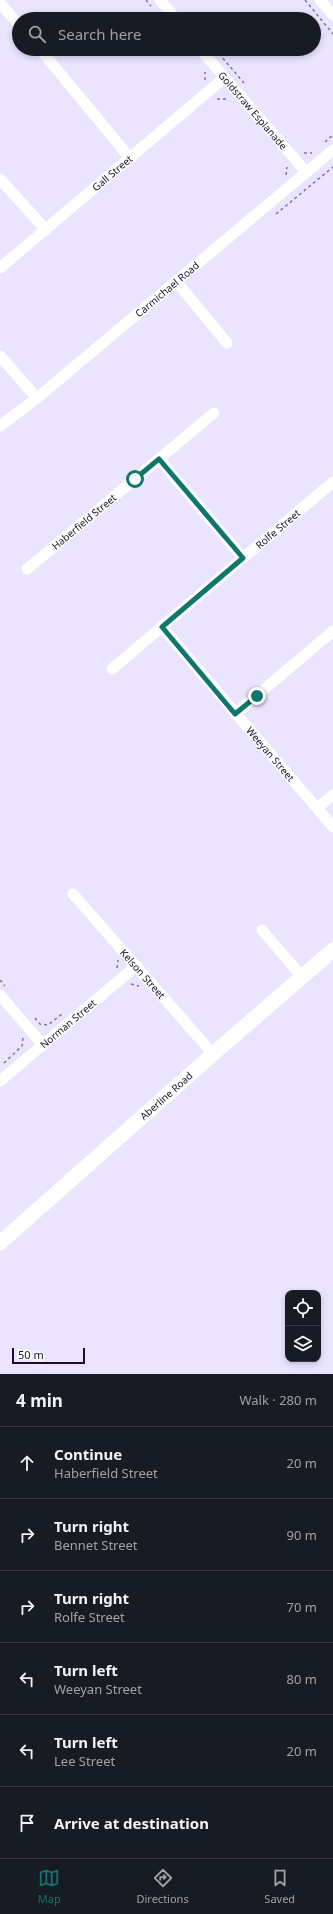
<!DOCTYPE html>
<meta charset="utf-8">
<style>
:root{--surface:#171b24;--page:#242831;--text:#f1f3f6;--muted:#9ea1a6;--line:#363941;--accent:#0f766e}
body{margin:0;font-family:"Noto Sans",sans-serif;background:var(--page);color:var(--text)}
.controls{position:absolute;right:12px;bottom:12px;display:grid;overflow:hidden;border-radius:8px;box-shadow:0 2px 6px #0003}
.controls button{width:36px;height:36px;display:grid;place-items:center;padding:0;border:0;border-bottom:1px solid var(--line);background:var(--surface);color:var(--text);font:20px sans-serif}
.scale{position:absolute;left:12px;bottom:10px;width:73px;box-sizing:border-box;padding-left:4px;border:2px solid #181127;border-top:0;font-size:11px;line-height:14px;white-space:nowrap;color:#181127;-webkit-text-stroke:3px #fff;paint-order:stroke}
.stop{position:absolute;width:12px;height:12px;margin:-9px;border:3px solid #0f766e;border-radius:50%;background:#fff}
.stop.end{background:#0f766e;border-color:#fff;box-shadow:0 1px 4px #0008}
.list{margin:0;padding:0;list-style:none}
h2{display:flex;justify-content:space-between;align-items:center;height:52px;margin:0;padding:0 16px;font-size:17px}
h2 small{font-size:13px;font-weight:400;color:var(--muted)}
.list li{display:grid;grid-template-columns:26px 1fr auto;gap:12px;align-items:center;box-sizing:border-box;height:72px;padding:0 16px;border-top:1px solid var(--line)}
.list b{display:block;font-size:15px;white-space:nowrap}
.list p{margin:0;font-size:13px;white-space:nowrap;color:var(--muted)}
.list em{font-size:13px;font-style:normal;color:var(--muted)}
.icon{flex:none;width:22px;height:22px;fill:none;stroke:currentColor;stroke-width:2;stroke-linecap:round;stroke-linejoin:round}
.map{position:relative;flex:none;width:333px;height:1374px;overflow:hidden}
.search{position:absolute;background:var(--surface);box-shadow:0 2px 6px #0003;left:12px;right:12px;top:12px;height:44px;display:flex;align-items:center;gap:10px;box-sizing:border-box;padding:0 14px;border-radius:22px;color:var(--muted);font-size:15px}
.sheet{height:484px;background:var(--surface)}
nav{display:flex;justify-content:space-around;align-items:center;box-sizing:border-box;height:56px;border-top:1px solid var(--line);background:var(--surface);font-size:11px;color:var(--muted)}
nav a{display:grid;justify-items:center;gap:2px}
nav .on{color:var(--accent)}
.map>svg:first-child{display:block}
</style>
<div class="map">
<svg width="333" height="1374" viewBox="0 0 333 1374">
<rect width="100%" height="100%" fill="#eae4fe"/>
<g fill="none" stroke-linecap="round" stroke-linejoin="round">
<g stroke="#7f7890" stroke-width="1.5" stroke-dasharray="3 3" stroke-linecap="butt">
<path d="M146,0l5,6"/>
<path d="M305,0l28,34"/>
<path d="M185,13l5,6"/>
<path d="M186,49l4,5"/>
<path d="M215,49l29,34"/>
<path d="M205,80v-8"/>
<path d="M217,99h11"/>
<path d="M325,142l8,-7"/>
<path d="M304,153h8"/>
<path d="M286,175l1,-8"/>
<path d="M276,214l57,-47"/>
<path d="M117,968l1,-8"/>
<path d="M0,980l5,6"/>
<path d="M131,984l8,2"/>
<path d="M35,1018l5,6 8,1 14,-11"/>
<path d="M4,1063l18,-17 1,-8"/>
</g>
<g stroke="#fff" stroke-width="11">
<path d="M160,0l16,19"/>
<path d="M320,0l13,15"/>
<path d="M0,3l19,22"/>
<path d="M40,49l90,109"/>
<path id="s1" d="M200,49l106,123"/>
<path d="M0,179l46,51"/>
<path id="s2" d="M0,268l224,-190"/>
<path d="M176,281l51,62"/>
<path d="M0,356l37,42"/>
<path id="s3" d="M0,426l37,-28 296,-248"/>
<path d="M159,459l84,99"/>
<path id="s4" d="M27,569l187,-156"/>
<path id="s5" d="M162,627l171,200"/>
<path id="s6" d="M112,669l221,-187"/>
<path d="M235,714l98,-83"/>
<path d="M317,808l16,-13"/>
<path id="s7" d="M73,894l140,160"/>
<path d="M262,930l40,47"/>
<path d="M0,995l42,49"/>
<path id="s8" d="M0,1081l136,-115"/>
</g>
<path stroke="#fff" stroke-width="15" id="s9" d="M0,1243l213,-189 120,-104"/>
</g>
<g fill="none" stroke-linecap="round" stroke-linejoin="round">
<path stroke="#0f766e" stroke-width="5" d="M135,479l24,-20 84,99 -81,69 73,87 22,-18"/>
</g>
<g text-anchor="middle" stroke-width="4" stroke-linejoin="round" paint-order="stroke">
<g font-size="10" fill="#181127" stroke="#fff">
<text dy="4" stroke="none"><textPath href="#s1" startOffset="81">Goldstraw Esplanade</textPath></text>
<text dy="4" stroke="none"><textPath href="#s2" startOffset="147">Gall Street</textPath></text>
<text dy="4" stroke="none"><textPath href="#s3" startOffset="216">Carmichael Road</textPath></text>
<text dy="4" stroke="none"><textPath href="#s4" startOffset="74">Haberfield Street</textPath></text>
<text dy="4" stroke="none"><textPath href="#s6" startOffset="217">Rolfe Street</textPath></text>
<text dy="4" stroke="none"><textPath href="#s5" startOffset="167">Weeyan Street</textPath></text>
<text dy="4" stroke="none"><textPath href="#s7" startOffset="106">Kelson Street</textPath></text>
<text dy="4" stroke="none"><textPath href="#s8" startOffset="89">Norman Street</textPath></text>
<text dy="4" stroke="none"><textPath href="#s9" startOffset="222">Aberline Road</textPath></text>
</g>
</g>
</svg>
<div class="controls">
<button><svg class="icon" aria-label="locate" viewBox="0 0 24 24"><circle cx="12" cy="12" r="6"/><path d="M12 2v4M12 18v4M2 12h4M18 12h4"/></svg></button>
<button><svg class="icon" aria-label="layers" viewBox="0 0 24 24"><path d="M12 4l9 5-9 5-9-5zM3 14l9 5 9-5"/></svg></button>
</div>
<div class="scale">50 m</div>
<div class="stop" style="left:135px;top:479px"></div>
<div class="stop end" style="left:257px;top:696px"></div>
<div class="search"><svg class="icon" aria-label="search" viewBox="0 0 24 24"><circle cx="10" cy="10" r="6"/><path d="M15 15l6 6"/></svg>Search here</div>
</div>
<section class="sheet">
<h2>4 min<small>Walk · 280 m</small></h2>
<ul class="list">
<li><svg class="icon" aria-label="ahead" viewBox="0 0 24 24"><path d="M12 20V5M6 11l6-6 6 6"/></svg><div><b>Continue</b><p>Haberfield Street</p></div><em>20 m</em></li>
<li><svg class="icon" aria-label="right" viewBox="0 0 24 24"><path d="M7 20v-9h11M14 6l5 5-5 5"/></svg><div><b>Turn right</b><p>Bennet Street</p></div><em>90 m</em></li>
<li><svg class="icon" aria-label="right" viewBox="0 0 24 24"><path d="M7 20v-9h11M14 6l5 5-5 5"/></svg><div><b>Turn right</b><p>Rolfe Street</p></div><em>70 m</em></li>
<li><svg class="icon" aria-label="left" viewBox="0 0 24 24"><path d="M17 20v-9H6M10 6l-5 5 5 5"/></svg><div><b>Turn left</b><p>Weeyan Street</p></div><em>80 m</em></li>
<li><svg class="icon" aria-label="left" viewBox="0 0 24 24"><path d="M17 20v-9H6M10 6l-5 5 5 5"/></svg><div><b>Turn left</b><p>Lee Street</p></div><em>20 m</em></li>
<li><svg class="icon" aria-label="arrive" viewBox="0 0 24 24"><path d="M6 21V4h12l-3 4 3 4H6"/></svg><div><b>Arrive at destination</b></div></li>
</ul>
</section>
<nav>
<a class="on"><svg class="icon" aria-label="map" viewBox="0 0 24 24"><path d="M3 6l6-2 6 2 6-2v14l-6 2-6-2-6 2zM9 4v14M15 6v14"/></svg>Map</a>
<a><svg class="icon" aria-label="directions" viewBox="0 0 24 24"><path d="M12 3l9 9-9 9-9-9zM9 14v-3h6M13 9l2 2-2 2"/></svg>Directions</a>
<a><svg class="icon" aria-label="saved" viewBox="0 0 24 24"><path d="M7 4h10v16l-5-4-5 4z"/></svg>Saved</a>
</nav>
